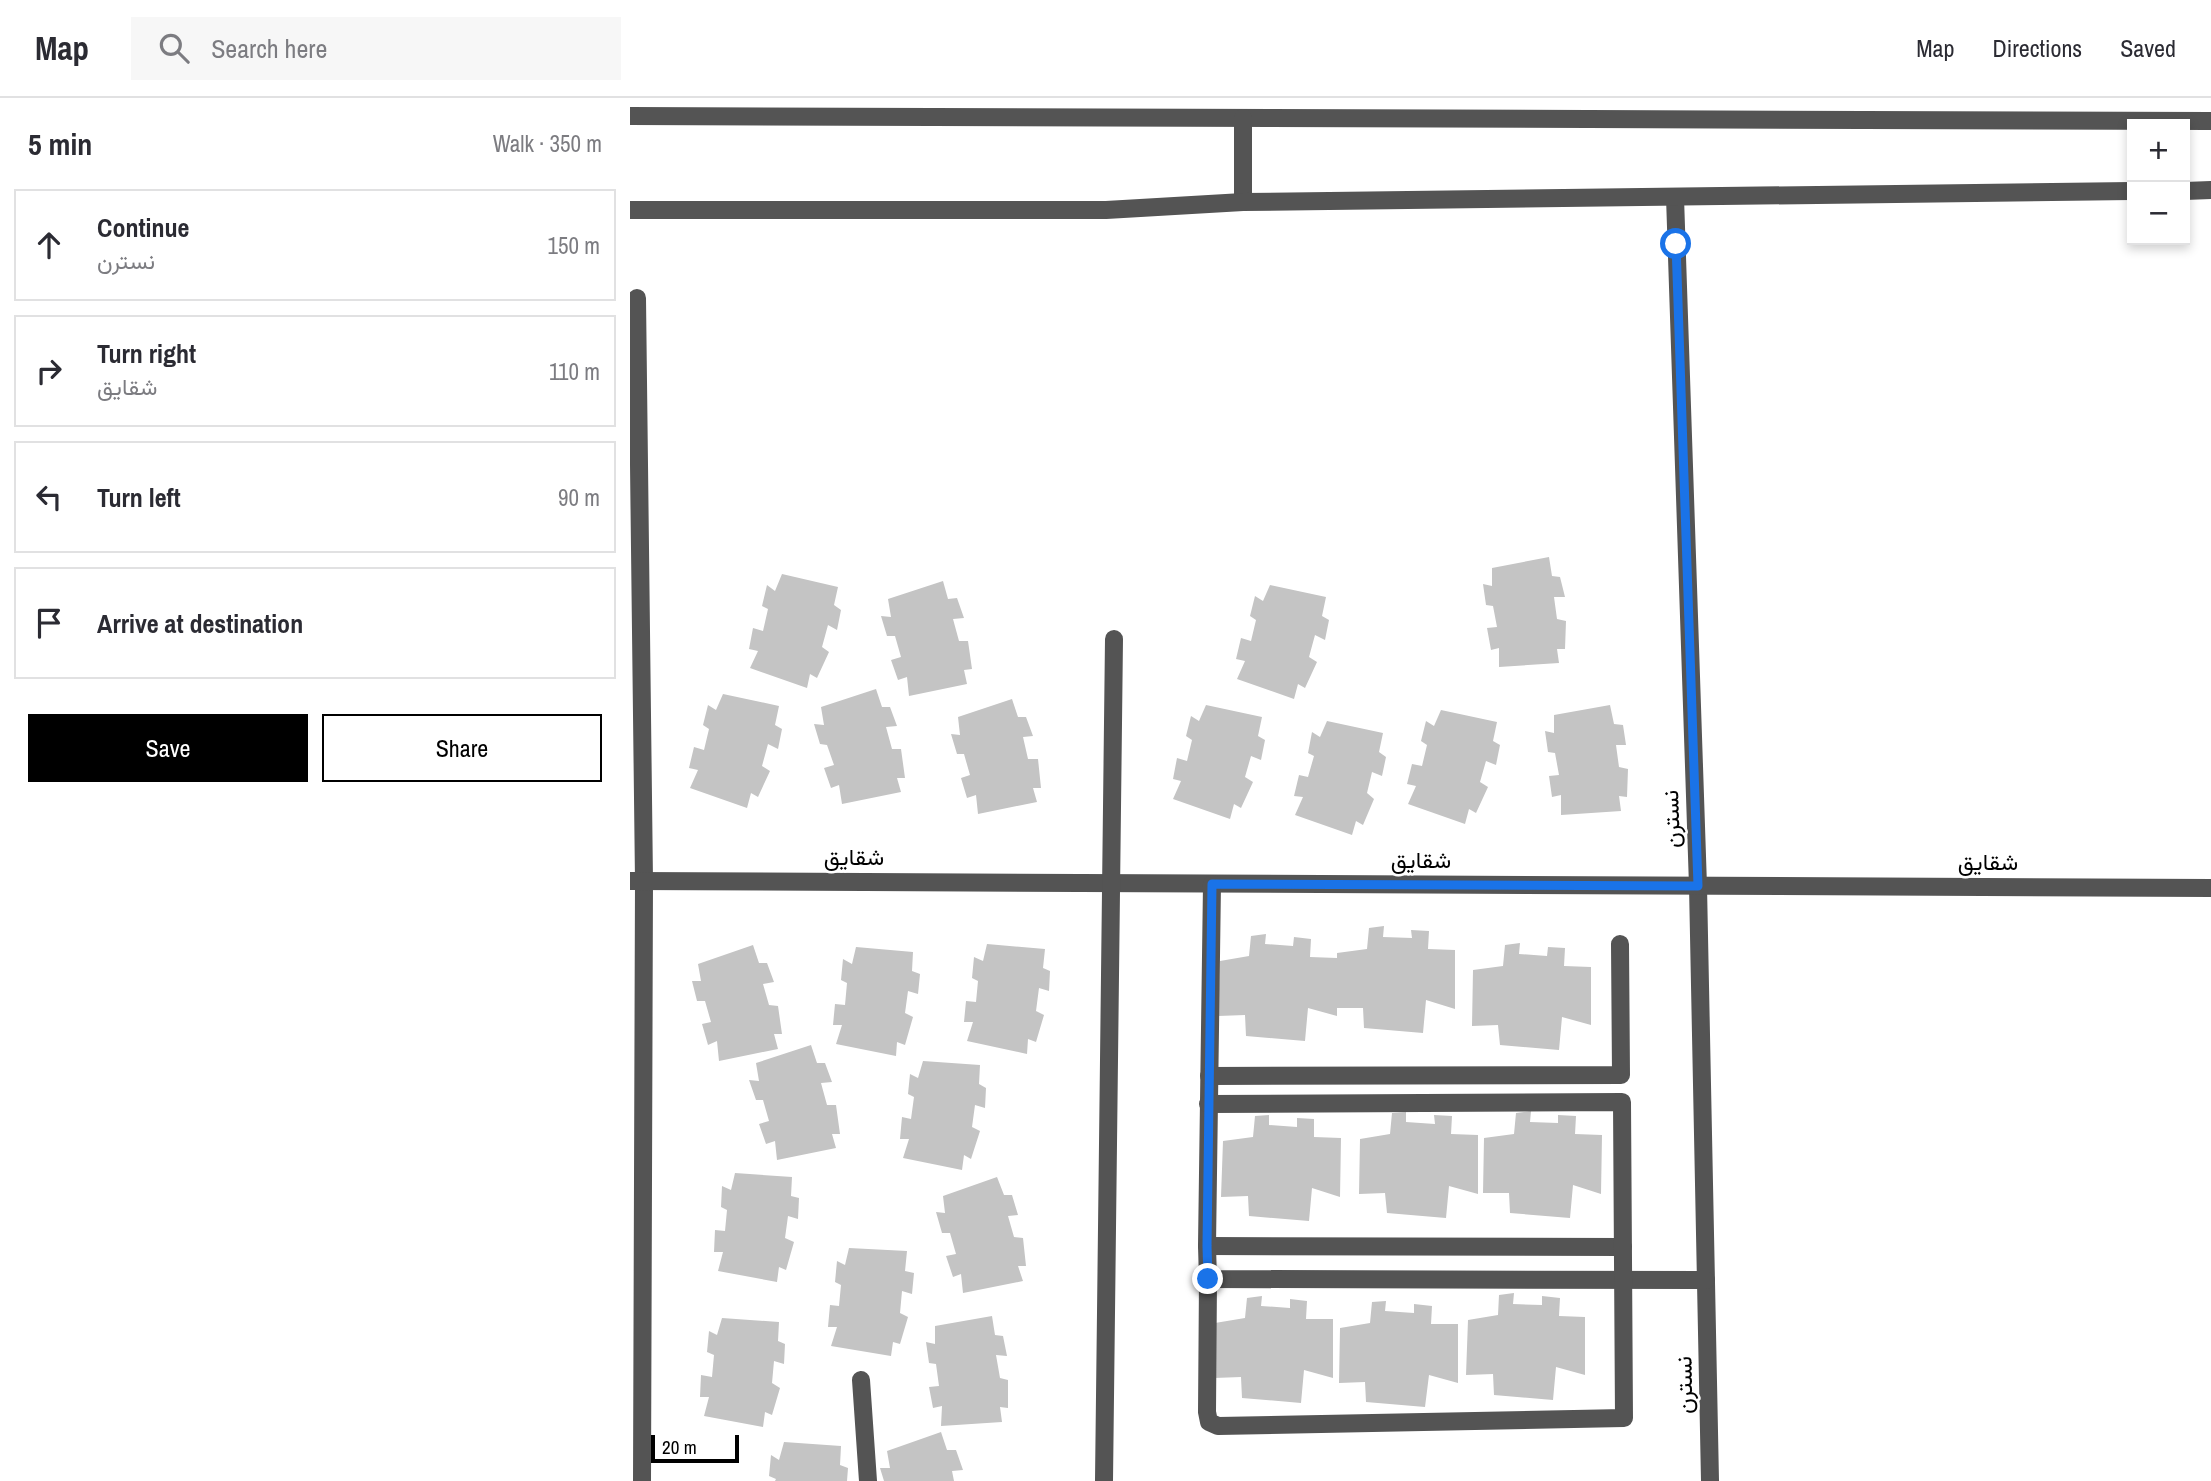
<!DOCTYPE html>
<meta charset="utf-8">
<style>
:root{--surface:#fff;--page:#f7f7f7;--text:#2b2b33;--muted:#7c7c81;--line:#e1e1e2;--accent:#000}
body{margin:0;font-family:"Archivo Narrow",Vazirmatn,sans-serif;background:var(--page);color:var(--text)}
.controls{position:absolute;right:21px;top:21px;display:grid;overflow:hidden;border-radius:0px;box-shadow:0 4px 10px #0003}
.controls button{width:63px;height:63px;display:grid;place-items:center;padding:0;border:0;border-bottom:2px solid var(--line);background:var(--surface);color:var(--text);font:35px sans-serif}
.scale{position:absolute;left:21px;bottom:18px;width:88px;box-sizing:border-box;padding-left:7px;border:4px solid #000;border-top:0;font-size:19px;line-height:24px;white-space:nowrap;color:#000;-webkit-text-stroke:5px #fff;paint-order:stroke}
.stop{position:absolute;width:21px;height:21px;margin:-16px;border:5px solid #1a73e8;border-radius:50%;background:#fff}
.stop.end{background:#1a73e8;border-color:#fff;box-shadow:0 2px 7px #0008}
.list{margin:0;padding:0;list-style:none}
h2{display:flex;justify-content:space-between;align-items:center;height:91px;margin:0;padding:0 28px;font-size:30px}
h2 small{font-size:23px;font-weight:400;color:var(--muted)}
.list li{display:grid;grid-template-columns:46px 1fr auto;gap:21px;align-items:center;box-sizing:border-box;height:112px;margin:0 14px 14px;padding:0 14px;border:2px solid var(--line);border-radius:0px}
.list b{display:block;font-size:26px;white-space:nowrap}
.list p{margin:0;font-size:23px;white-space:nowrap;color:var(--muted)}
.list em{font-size:23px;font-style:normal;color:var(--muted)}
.actions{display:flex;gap:14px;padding:21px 28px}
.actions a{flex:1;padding:16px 0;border:2px solid var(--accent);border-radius:0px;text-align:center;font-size:24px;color:var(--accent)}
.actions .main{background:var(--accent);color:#fff}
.icon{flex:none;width:38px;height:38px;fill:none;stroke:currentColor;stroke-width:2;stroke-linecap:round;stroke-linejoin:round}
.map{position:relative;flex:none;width:1581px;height:1383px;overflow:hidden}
header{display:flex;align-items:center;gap:42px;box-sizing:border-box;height:98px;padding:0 35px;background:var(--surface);border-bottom:2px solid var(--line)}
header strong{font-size:33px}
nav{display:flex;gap:38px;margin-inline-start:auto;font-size:24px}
.search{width:490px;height:63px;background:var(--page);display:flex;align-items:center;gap:18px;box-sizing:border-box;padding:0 24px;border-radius:0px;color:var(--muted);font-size:26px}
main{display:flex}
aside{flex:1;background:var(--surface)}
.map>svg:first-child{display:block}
</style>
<header>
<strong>Map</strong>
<div class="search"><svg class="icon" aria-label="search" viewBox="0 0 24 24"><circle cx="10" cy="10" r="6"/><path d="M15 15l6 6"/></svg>Search here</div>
<nav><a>Map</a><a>Directions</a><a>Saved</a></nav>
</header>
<main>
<aside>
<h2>5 min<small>Walk · 350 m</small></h2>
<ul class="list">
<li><svg class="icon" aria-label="ahead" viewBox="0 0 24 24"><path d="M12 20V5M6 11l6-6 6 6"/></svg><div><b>Continue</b><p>نسترن</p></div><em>150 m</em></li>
<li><svg class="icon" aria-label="right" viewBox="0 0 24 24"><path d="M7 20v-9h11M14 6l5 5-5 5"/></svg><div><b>Turn right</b><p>شقایق</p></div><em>110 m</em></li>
<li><svg class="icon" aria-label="left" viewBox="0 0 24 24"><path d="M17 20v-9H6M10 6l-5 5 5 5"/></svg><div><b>Turn left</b></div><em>90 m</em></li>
<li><svg class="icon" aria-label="arrive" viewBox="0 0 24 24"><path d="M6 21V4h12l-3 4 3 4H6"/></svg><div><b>Arrive at destination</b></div></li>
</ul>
<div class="actions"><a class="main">Save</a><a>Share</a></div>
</aside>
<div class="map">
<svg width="1581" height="1383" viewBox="0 0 1581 1383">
<rect width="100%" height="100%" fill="#fff"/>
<g fill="#c4c4c4">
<path d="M919,459l3,19 8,1 5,20h-11l3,22 9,2 -1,28h-8l2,14 -60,4v-19l-8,2 -4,-22 10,-1 -4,-21 -7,-1 -3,-21 9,2v-18z"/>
<path d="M152,476l56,13 -4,18 7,5 -4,20 -9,-5 -6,22 7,5 -12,26 -7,-4 -3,14 -57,-20 8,-17 -9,-2 4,-21 10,3 5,-22 -6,-3 5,-21 8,6z"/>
<path d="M313,483l5,18 9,-1 7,20 -11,1 6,22h9l4,28 -8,1 3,14 -58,12 -2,-19 -9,3 -7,-20 10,-3 -6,-21h-8l-6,-20 10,1 -3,-18z"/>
<path d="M640,487l56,12 -4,19 7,4 -4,20 -10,-5 -6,22 8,5 -12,26 -7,-4 -4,15 -57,-20 8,-18 -9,-2 5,-21 10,3 5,-21 -6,-4 5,-20 8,5z"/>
<path d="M246,591l6,18h8l7,19 -11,1 6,22h9l4,29h-8l4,14 -59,12 -3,-19 -8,3 -7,-20 10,-3 -7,-20 -7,-1 -6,-20 10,1 -3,-18z"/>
<path d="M93,596l56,12 -4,19 7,4 -4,20 -10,-5 -6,22 8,5 -12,26 -7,-4 -4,15 -57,-20 8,-18 -9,-2 5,-21 10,3 5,-21 -6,-4 5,-20 8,5z"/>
<path d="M382,601l6,18h8l7,19 -10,1 5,22h10l3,29h-8l4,14 -59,12 -2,-19 -9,3 -6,-20 9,-3 -6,-21h-7l-6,-20 9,1 -2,-18z"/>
<path d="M576,607l56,12 -4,19 7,4 -4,20 -10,-4 -6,21 8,5 -12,26 -7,-4 -4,15 -57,-20 8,-18 -8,-2 4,-21 10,3 5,-21 -6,-4 5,-20 8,5z"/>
<path d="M980,607l4,19 9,1 3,20h-10l3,22 9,2 -1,28 -8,-1 2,15 -60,4v-20l-9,2 -3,-21 10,-1 -4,-22 -7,-1 -3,-21 9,2v-18z"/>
<path d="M811,612l56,12 -4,19 7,4 -4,20 -10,-4 -6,21 8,5 -12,26 -7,-4 -4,15 -57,-20 8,-18 -9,-2 5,-20 10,2 5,-21 -6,-4 5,-20 8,5z"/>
<path d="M697,623l56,12 -4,19 7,5 -4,19 -10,-4 -5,21 7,6 -11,26 -7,-4 -4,14 -57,-20 8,-18 -9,-1 5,-21 9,2 6,-21 -6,-3 4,-21 8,5z"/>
<path d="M754,828l-1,11 29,1 -1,-8 18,1 -1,18 27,1v59l-29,-9 -3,33 -59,-5 -1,-20h-26v8l-29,-8 -3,33 -59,-5 -1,-21 -27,1 2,-55 29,-5 2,-20 15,-2 -1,10 28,2 1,-9 17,2 -1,18 27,1v-5l30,-4 2,-21z"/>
<path d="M890,845l-1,11 28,2 1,-9 17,1 -1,18 27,1v58l-29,-8 -3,33 -59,-5 -2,-20 -26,1 1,-56 30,-4 2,-21z"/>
<path d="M357,846l58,5 -2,19 7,3 -1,20 -10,-3 -3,23 8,4 -8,27 -8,-3 -1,15 -60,-13 6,-19h-9l2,-21 10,1 2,-21 -6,-3 2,-21 9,4z"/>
<path d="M123,847l6,18h8l7,19 -11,2 6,21 9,1 4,28h-8l4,15 -59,12 -2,-20 -9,4 -6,-21 9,-2 -6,-21h-8l-5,-20h9l-3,-17z"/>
<path d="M226,849l57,5 -1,19 8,3 -2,20 -10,-3 -3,22 8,4 -8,28 -8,-3 -1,14 -60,-12 6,-19h-9l2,-21 10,1 2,-22 -6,-3 2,-21 9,5z"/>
<path d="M181,947l6,18h8l7,19 -11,1 6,22h9l4,29h-8l4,14 -59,12 -2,-19 -9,3 -7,-20 10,-3 -6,-21h-7l-7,-20 10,1 -3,-18z"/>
<path d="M293,963l57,4 -1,19 7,4 -1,20 -10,-3 -3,22 8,4 -9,28 -7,-4 -2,15 -59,-12 6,-19h-9l2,-22 9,2 3,-22 -6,-3 2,-20 8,4z"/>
<path d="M901,1013l-1,11 28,1v-8l18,1 -1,18 27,1 -1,59 -28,-9 -3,33 -60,-5 -1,-20h-26l1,-55 30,-4 2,-21z"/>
<path d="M776,1014v10l29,2 -1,-9 18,1 -1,18 27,1v59l-29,-8 -3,32 -59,-5 -2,-20 -26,1 1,-55 30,-5 2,-21z"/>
<path d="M639,1017v10l28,2v-9l17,1v18l27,1 -1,59 -28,-9 -3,33 -60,-5 -1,-20 -27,1 2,-56 30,-4 2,-21z"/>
<path d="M105,1075l57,4 -1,19 8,2 -1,21 -10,-3 -3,22 9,4 -8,28 -7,-3 -2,15 -59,-11 5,-19h-9l1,-22 10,1 2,-21 -6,-3 1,-21 9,4z"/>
<path d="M367,1079l7,18h8l6,20 -10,1 6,21 9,1 3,28h-8l5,15 -60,12 -2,-19 -8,3 -7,-21 10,-2 -6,-21h-8l-6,-21 9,1 -2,-17z"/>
<path d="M219,1150l58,3 -2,20 9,2 -2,21 -10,-3 -2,22 8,4 -8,27 -7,-2 -2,14 -60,-10 6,-19h-9l2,-22 9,1 2,-21 -6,-3 2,-21 8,4z"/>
<path d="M884,1195l-1,11 29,1v-9l18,2 -1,18 26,1v58l-29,-8 -3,33 -59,-5 -1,-21 -27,1 2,-55 30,-5 1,-20z"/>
<path d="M632,1198l-1,10 29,2v-9l17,2 -1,18h27v59l-29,-8 -3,33 -59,-5 -1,-21 -27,1 1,-55 30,-5 2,-20z"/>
<path d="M756,1203l-1,10 29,2v-9l18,2 -1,18h27v59l-29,-8 -4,32 -59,-5 -1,-20 -26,1 1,-55 30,-5 2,-21z"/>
<path d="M362,1218l3,19 8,1 4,20 -11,-1 4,23 8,2v28l-8,-1 2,15 -61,4 1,-20 -9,2 -4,-21 10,-1 -3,-22 -7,-1 -3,-21 9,2v-18z"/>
<path d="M92,1220l57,4 -1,19 7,3 -1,20 -10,-3 -2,22 8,5 -8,27 -7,-3 -2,15 -59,-11 5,-19h-9l1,-22 11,2 2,-22 -7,-3 2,-21 8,4z"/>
<path d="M311,1334l6,18h9l7,20 -11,1 2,10h-70l-4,-13h10l-3,-17z"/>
<path d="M154,1344l57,4 -1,19 8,3 -1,13h-72l1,-2 -7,-3 2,-21 8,5z"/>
</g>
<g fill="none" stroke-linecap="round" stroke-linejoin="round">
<g stroke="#545454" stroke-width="18">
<path d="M0,18l1581,5"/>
<path d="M1555,93l26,-1"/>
<path d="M1045,99l23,689 12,595"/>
<path d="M613,104v-84"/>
<path d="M0,112h476l137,-8 889,-11"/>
<path d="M7,200l7,583 -2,600"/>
<path d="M0,783l1581,7"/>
<path d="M582,786l-5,362 1,33 498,1"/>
<path d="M579,978l412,-1 -1,-131"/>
<path d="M577,1148l416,1"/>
<path d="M578,1181l-1,133 2,10 9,4 406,-8 -2,-316 -414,2"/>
<path d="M231,1282l7,101"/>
<path d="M474,1383l10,-842"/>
</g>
</g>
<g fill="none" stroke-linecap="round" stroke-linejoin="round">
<path stroke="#1a73e8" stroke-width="9" d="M578,1181l-1,-33 5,-362 486,2 -22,-642"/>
</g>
<g text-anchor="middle" stroke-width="5" stroke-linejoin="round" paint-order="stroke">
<g font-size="23" fill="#000" stroke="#fff">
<text transform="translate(1041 721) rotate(-92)" y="8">نسترن</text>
<text x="224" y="767">شقایق</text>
<text x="791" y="770">شقایق</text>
<text x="1358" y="772">شقایق</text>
<text transform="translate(1054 1287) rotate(-91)" y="8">نسترن</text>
</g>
</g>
</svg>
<div class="controls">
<button>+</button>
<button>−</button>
</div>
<div class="scale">20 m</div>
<div class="stop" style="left:1046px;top:146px"></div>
<div class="stop end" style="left:578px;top:1181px"></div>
</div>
</main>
